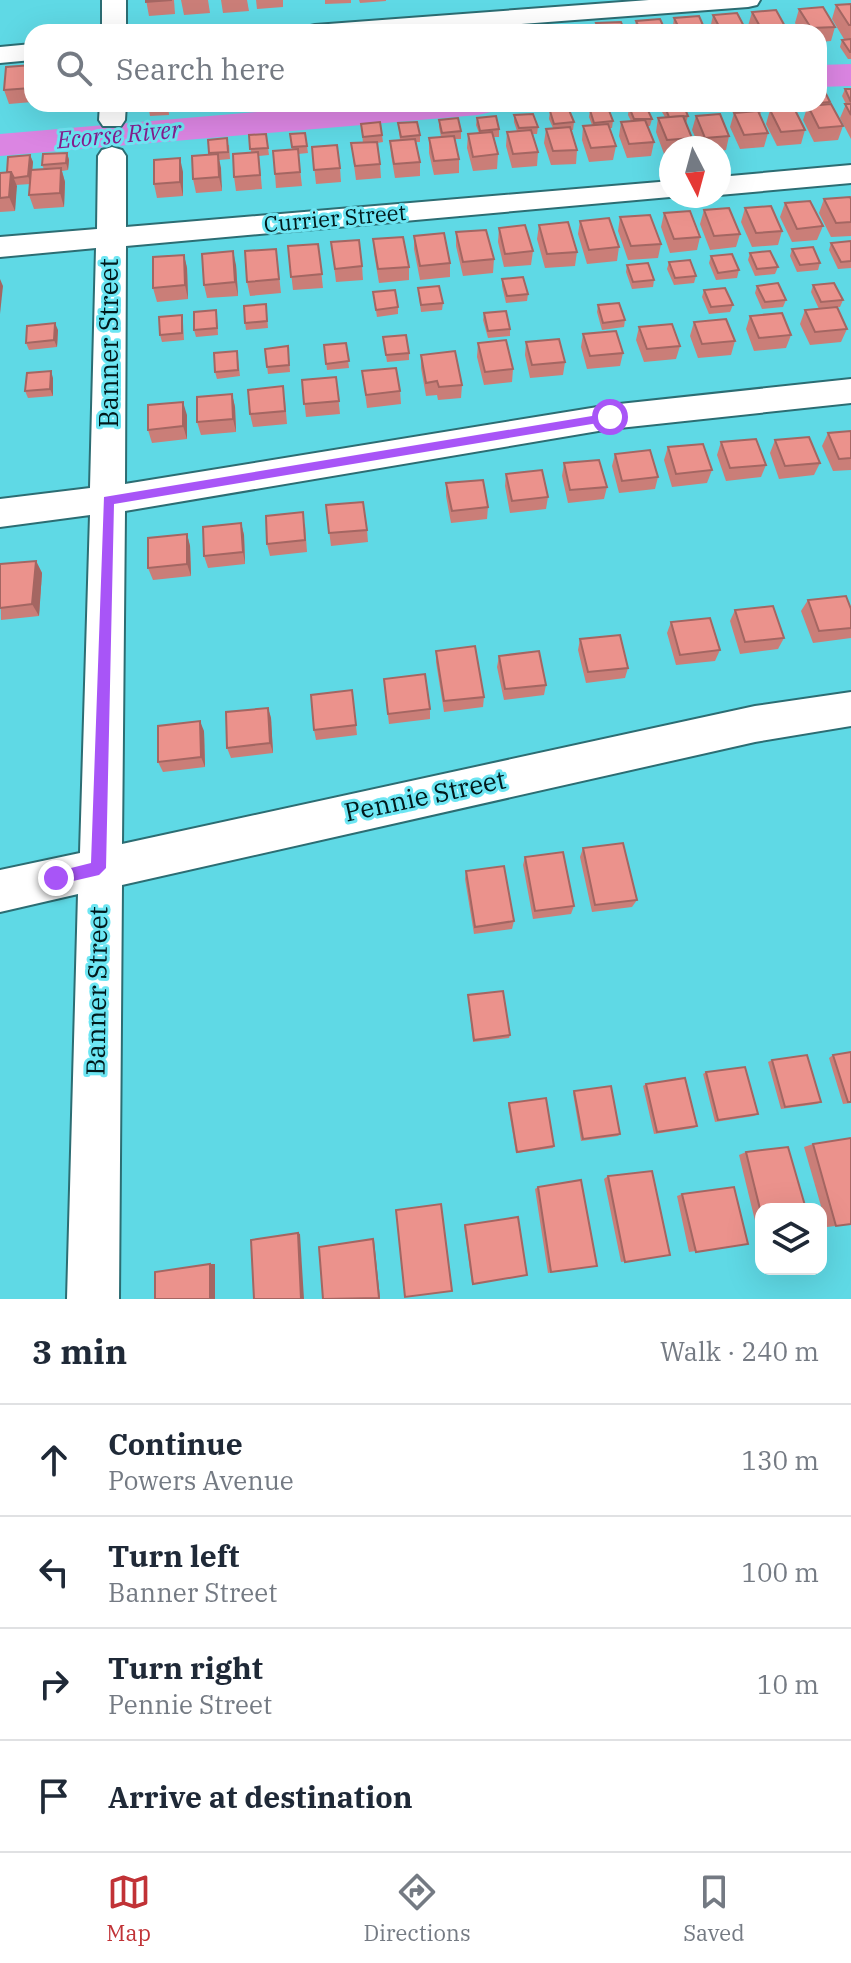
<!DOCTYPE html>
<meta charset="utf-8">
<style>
:root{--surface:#fff;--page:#f2f2f3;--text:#1f2937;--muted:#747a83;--line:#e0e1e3;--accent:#c13236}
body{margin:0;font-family:"IBM Plex Serif",serif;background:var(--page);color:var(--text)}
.controls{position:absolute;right:24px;bottom:24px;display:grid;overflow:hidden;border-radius:16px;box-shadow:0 8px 32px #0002}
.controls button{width:72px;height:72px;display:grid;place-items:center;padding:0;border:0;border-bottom:2px solid var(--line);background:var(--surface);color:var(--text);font:40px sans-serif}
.compass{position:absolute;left:659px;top:136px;width:72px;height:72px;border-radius:50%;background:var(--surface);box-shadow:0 8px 32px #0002;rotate:174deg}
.stop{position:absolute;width:24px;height:24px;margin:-18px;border:6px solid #a855f7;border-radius:50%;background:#fff}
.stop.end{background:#a855f7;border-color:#fff;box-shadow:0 2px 8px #0008}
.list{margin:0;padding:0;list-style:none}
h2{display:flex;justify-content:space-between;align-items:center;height:104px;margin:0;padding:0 32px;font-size:34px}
h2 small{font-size:26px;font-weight:400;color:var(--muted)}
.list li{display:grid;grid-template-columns:52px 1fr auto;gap:24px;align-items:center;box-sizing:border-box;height:112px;padding:0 32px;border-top:2px solid var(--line)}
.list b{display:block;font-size:30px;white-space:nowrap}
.list p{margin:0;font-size:26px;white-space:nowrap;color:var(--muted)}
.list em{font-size:26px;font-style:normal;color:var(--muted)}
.icon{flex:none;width:44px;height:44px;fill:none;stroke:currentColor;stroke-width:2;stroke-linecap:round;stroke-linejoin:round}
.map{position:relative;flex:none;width:851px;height:1299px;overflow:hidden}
.search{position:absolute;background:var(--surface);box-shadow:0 8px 32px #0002;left:24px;right:24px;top:24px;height:88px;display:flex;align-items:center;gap:20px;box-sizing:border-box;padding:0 28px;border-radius:24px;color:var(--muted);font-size:30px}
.sheet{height:552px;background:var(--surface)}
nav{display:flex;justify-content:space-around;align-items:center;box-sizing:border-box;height:112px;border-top:2px solid var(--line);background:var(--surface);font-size:22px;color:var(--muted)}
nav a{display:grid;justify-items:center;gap:4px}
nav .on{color:var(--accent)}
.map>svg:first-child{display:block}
</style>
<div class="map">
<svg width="851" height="1299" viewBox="0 0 851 1299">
<rect width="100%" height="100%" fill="#5fd9e5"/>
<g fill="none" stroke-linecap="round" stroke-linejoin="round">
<g fill="#db85e2" fill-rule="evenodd">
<path d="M851,64v22l-32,1v-22z"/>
<path d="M350,104h146l-5,8 -13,3 -478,41v-22z"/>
</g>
<defs>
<g id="minor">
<rect x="102" y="0" width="24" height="32"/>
<path d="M649,0h111l-3,5 -9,2 -333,25h-112l3,-5 9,-2z"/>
<path d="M32,44v16l-32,3v-16z"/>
<path d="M100,104h26l-1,16 -4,6h-18l-4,-6z"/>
<path d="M112,147l10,3 4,6v71l545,-46v15h10l-555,50 -1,238 485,-79 241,-26v24l-241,26 -485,82 -3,333 633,-138 96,-14v34l-96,16 -633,143 -3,414h-52l11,-405 -78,18v-42l80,-17 10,-338 -90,12v-28l90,-11 6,-240 -96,9v-20l97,-8 1,-73 4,-6z"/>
<path d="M851,165v18l-132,12v-18z"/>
</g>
</defs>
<use href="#minor" stroke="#2c6d73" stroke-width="4"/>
<use href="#minor" fill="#fff" fill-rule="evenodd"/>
</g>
<g fill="#ca7e78">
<path d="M146,0h28l1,14 -26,2z"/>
<path d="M181,0h27l2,13 -26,2z"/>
<path d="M221,0h26l2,11 -26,2z"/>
<path d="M256,0h27v7l-26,2z"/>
<path d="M325,0h26v3l-26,1z"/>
<path d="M359,0h27v1l-26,2z"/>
<path d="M851,4v35h-7l-12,-20 4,-14z"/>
<path d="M799,9l36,18 -4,14 -12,1v-10h-18l-6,-9z"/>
<path d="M752,12l35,18v2h-36l-3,-6z"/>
<path d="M713,15l34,17h-36l-1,-3z"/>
<path d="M674,18l32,14h-34z"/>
<path d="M636,21l30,11h-32z"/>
<path d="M851,39v20h-3l-8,-12 2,-7z"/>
<path d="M32,65v37l-23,2 -5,-14z"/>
<path d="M845,89h6v50l-11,-21 6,-14 -4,-8z"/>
<path d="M819,90l11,12 -1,2 14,22 -5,14 -24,2 -11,-22 4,-12 -2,-4h14z"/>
<path d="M148,104h20l1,11 -19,1z"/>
<path d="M186,104h20v7l-19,1z"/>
<path d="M229,104h19v4l-18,1z"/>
<path d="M736,104h37l-1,4 -11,1 -1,8 8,16 -4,14 -24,2 -10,-22 4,-14h5l-3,-7z"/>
<path d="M664,105l24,11 -2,7 6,15 -2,10h-19v6h-7l-8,-22 2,-14 7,-1 -3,-5z"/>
<path d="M629,107l23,12 -2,7h-3l7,16 -3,14 -24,2 -8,-22 2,-14 10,-1 -3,-6z"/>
<path d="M590,110l23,11 -1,7h-2l6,18 -3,14 -24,2 -7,-22 1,-14 9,-1 -3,-8z"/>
<path d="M770,110l35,20 -4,14 -24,2 -11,-22z"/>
<path d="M550,111l24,11 -1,8h-2l6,20 -1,14 -25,1 -7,-22 2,-14 7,-1 -4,-9z"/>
<path d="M514,115l24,12 -1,7h-4l5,18 -1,14 -25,2 -6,-22 1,-14 10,-1 -3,-9z"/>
<path d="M696,116l33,20 -3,14 -7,1v-3h-19l-8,-18z"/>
<path d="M477,118l22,11v8h-5l4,17 -1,15 -24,2 -6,-23 1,-14 11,-1 -3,-8z"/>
<path d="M439,120l22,11v8h-6l4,20v14l-25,2 -5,-22v-15l12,-1 -2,-10z"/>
<path d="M398,123l22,12v7h-4l4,20v14l-25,2 -4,-23 -1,-14 10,-1z"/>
<path d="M361,124l21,11 1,7 -6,1 3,21 1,14 -25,2 -5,-37h12z"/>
<path d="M305,133l3,20 -10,1 4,32 -26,2 -1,-14 17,-25 -2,-15z"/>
<path d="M266,134l3,21 -10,1 3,33 -26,2 -2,-14 17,-25 -2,-17z"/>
<path d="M208,140l21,5 1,14 -11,1 3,31 -26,2 -3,-14 16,-24z"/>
<path d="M312,147l28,21 1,14 -25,2z"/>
<path d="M67,153l2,7 -1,10 -6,1 3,11 -1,25 -30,2 -5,-14 1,-11 -14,1 -1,26 -15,1v-39l7,-1 23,-17 3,7 -1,8 12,-1 -2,-4z"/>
<path d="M183,172v24l-26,2 -3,-14z"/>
<path d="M824,199h27v37l-20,1 -12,-24z"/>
<path d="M785,203l38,23 -6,14 -25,2 -12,-25z"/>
<path d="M745,208l37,23 -4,14 -26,2 -11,-25z"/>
<path d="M704,210l36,24 -4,13 -26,3 -10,-26z"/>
<path d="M664,213l36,24 -3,13 -27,3 -9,-26z"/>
<path d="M620,217l41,27 -3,14 -30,2 -10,-29z"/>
<path d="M580,221l39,26 -2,14 -30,3 -9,-30z"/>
<path d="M539,225l38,27 -2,14 -30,2 -8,-29z"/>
<path d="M499,228l34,23 -2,14 -27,2 -6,-25z"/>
<path d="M456,232l38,27 -1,14 -30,3 -7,-30z"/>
<path d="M414,236l36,27v14l-30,3 -6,-31z"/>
<path d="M373,239l36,28v13l-30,3 -5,-30z"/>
<path d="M851,241v27l-13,1 -9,-19 2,-7z"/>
<path d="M331,242l31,24 1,14 -27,2z"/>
<path d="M318,244l5,44 -30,2 -5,-44z"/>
<path d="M276,249l5,44 -31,3 -3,-14z"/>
<path d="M792,249l28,14 -2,7 -21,2 -7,-16z"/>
<path d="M750,253l28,14 -3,7 -20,2 -7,-16z"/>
<path d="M184,255l3,13 1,31 -31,3 -4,-14z"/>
<path d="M711,256l28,14 -2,8 -21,2 -7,-17z"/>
<path d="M669,262l27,14 -2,7 -20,2 -7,-16z"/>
<path d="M236,265l2,31 -31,2 -3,-13z"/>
<path d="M627,265l27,15 -1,7 -21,2 -6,-17z"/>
<path d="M502,279l26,15 -1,7 -21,2 -4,-17z"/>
<path d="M813,285l30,15 -3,7h-3l10,22 -6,13 -31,3 -10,-21 5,-14 14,-1 -8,-17z"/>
<path d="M757,286l29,14 -3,7 -21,2 -7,-16z"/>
<path d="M418,288l25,15 -1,7 -21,2z"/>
<path d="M704,290l29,15 -3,7 -21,2 -7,-17z"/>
<path d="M373,292l25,15v7l-21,3z"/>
<path d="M266,304l2,24 -22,2 -1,-7z"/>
<path d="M598,305l27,15 -1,7 -22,3 -5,-18z"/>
<path d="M484,313l26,16v7l-22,2 -5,-18z"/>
<path d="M750,316l41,19 -5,13 -32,3 -8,-22z"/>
<path d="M217,317l1,18 -22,2 -2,-7z"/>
<path d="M183,322l1,18 -22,2 -2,-7z"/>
<path d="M694,322l41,19 -4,14 -33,3 -8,-22z"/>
<path d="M639,327l41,19 -4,13 -32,3 -8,-22z"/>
<path d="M58,330l-1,17 -28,3 -3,-7z"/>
<path d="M583,334l40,19 -3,13 -33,3 -6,-22z"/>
<path d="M383,337l26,16v7l-22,2z"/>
<path d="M526,342l39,20 -2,13 -33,3 -5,-23z"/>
<path d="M346,343l3,25 -22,2 -3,-25z"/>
<path d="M478,343l35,26 -1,13 -28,3 -7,-28z"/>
<path d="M288,346l2,26 -22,2 -3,-25z"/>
<path d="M421,355l41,30 -1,13 -23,2 -1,-5 -11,1 -5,-28z"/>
<path d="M238,358l2,18 -23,3 -2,-7z"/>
<path d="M362,371l38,20 1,13 -34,4z"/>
<path d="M336,377l4,37 -34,3 -4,-37z"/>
<path d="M53,378v18l-25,2 -3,-7z"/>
<path d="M232,394l3,13 1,25 -35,3 -4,-13z"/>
<path d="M285,400l2,24 -34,3 -3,-13z"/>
<path d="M187,415v24l-35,4 -4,-13z"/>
<path d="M851,431v39l-18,1 -11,-25 6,-13z"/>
<path d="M775,440l45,23 -6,12 -35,4 -9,-26z"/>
<path d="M721,442l45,23 -5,12 -35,4 -9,-26z"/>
<path d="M668,447l44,23 -5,13 -35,4 -8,-27z"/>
<path d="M615,454l43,23 -3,12 -36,4 -7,-27z"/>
<path d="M564,463l43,24 -3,12 -36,4 -6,-27z"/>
<path d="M506,474l42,23 -2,12 -36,4 -5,-27z"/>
<path d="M446,483l42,24 -1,12 -36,4 -5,-27z"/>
<path d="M326,505l41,25 1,12 -37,4z"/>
<path d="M241,523l3,12 1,29 -37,4 -4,-12z"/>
<path d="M305,524l2,28 -37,4 -3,-12z"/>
<path d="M187,534l3,12 1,30 -38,4 -5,-12z"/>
<path d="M36,561l6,12 -3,43 -38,4 -1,-56z"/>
<path d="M808,600l43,9v29l-38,5 -12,-32z"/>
<path d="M735,610l49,28 -6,11 -38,5 -10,-33z"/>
<path d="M671,622l49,28 -5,11 -39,4 -9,-32z"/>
<path d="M580,639l48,29 -3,10 -39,5 -8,-33z"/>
<path d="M436,651l48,46 -1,10 -39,5 -8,-50z"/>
<path d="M499,656l47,29 -2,10 -40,5 -7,-33z"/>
<path d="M352,690l5,45 -41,5 -2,-10z"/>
<path d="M385,690l45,19v10l-41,5z"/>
<path d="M268,708l3,10 2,35 -42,5 -4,-10z"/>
<path d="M204,731l1,36 -42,5 -5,-10z"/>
<path d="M583,848l54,52 -5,7 -40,5 -12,-55z"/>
<path d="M525,857l49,49 -3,8 -38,5 -10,-54z"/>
<path d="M466,871l48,50 -2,8 -38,5 -9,-55z"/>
<path d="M468,995l42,40 -1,3 -36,4z"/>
<path d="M851,1052v51l-8,1 -14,-46 4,-3z"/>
<path d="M772,1060l49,42 -4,2 -36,5 -13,-47z"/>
<path d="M706,1072l52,42 -4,2 -39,6 -12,-48z"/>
<path d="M646,1084l51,42 -3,2 -40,6 -11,-48z"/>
<path d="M574,1091l46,43 -2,2 -37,5 -8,-48z"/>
<path d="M509,1103l45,43 -1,2 -37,5 -8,-48z"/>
<path d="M813,1144l38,80 -24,3 -23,-80z"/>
<path d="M746,1152l15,57v28h-2l-20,-82z"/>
<path d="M608,1176l62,79 -49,7 -17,-83z"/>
<path d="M538,1187l59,79 -49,7 -13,-84z"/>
<path d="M682,1194l66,50 -59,8 -12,-56z"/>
<path d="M465,1225l62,50 -55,9 -8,-58z"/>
</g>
<g fill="#a46662">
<path d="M67,153l2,7 -1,10 -2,-7z"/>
<path d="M218,154l3,14 1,23 -3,-14z"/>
<path d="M30,155l3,7 -2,22 -3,-8z"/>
<path d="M180,158l3,14v24l-3,-14z"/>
<path d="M61,168l4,14 -1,25 -4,-14z"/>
<path d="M11,172l6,14 -2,25 -6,-14z"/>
<path d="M233,251l3,14 2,31 -3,-14z"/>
<path d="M184,255l3,13 1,31 -3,-14z"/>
<path d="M0,279l3,7 -3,28z"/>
<path d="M55,323l3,7 -1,17 -3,-7z"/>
<path d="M51,371l2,7v18l-3,-7z"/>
<path d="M232,394l3,13 1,25 -3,-13z"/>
<path d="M183,402l4,13v24l-4,-13z"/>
<path d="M241,523l3,12 1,29 -2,-12z"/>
<path d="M187,534l3,12 1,30 -4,-12z"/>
<path d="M36,561l6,12 -3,43 -7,-12z"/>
<path d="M268,708l3,10 2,35 -3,-10z"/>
<path d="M200,721l4,10 1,36 -4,-10z"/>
<path d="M298,1233l2,1 4,65h-3z"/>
<path d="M373,1239l1,1 6,58h-1z"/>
<rect x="210" y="1264" width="5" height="35"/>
</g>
<g fill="#eb928c" stroke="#a46662" stroke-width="2">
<path d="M146,0h26l-26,2z"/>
<path d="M851,4v21h-2l-13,-20z"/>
<path d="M823,7l12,20 -24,1 -12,-19z"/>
<path d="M776,10l11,20 -24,2 -11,-20z"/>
<path d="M737,13l10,19h-25l-9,-17z"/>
<path d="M699,16l7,16h-25l-7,-14z"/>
<path d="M660,19l6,13h-25l-5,-11z"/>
<path d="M621,22l4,10h-25l-4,-9z"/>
<path d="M582,25l3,7h-26l-2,-5z"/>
<path d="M543,28l1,4h-25l-1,-2z"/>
<path d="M851,39v13h-1l-8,-12z"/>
<path d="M32,65l-1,23 -27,2 2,-23z"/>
<path d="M845,89h6v13z"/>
<path d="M819,90h5l6,12 -11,1z"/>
<path d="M148,104h19v4l-19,1z"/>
<path d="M670,104h13l5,12 -19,1 -5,-12z"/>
<path d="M740,104h19l3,7 -19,1z"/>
<path d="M831,104l12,22 -24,2 -11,-22z"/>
<path d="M845,104h6v11z"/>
<path d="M646,106l6,13h-18l-5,-12z"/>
<path d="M608,108l5,13 -19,2 -4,-13z"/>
<path d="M794,108l11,22 -24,2 -11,-22z"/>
<path d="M569,110l5,12 -20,2 -4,-13z"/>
<path d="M758,111l10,22 -24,2 -10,-22z"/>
<path d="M533,114l5,13 -19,1 -5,-13z"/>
<path d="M720,114l9,22 -24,2 -9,-22z"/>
<path d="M496,116l3,13 -19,2 -3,-13z"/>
<path d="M683,116l9,22 -25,2 -9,-22z"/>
<path d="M458,118l3,13 -19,2 -3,-13z"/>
<path d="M645,120l9,22 -25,2 -8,-22z"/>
<path d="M380,122l2,13 -19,2 -2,-13z"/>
<path d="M417,122l3,13 -19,2 -3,-14z"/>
<path d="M608,124l8,22 -25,2 -8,-22z"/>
<path d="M570,127l7,23 -24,1 -7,-22z"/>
<path d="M531,130l7,22 -25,2 -6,-22z"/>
<path d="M492,132l6,22 -25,3 -5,-23z"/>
<path d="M305,133l2,13 -15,1 -2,-13z"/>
<path d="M266,134l2,14 -18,1 -1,-14z"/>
<path d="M454,136l5,23 -25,2 -5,-23z"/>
<path d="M227,138l1,14 -19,1 -1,-13z"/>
<path d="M415,139l5,23 -26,2 -4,-23z"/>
<path d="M377,142l3,22 -25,2 -4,-23z"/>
<path d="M337,145l3,23 -26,2 -2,-23z"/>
<path d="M298,149l2,23 -25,2 -2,-23z"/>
<path d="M258,152l2,23 -26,2 -1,-23z"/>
<path d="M67,153l-1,10 -24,2 1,-11z"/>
<path d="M218,154l1,23 -26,2 -1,-23z"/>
<path d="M30,155l-2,21 -14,2 -3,-6h-4l1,-15z"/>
<path d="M180,158v24l-26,2v-24z"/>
<path d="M61,168l-1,25 -31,2 2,-25z"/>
<path d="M11,172l-2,25 -9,1v-25z"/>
<path d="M850,197l1,2v23l-15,1 -12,-24z"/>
<path d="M810,201l13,25 -26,3 -12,-26z"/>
<path d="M771,206l11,25 -26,2 -11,-25z"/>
<path d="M729,208l11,26 -26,2 -10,-26z"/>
<path d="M690,211l10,26 -26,2 -10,-26z"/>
<path d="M650,215l11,29 -30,2 -11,-29z"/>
<path d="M609,218l10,29 -30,3 -9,-29z"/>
<path d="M568,222l9,30 -30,2 -8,-29z"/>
<path d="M525,225l8,26 -28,3 -6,-26z"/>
<path d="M486,230l8,29 -31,3 -7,-30z"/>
<path d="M444,233l6,30 -30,3 -6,-30z"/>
<path d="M403,237l6,30 -31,2 -5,-30z"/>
<path d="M359,240l3,26 -27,3 -4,-27z"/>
<path d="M851,241v20l-10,1 -10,-19z"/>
<path d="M318,244l4,30 -31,3 -3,-31z"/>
<path d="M813,247l7,16 -20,2 -8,-16z"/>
<path d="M276,249l3,30 -32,3 -2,-31z"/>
<path d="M233,251l2,31 -31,3 -2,-31z"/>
<path d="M770,251l8,16 -21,2 -7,-16z"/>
<path d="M732,254l7,16 -21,3 -7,-17z"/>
<path d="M184,255l1,30 -32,3v-31z"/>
<path d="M690,260l6,16 -21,2 -6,-16z"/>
<path d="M648,263l6,17 -21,2 -6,-17z"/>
<path d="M523,277l5,17 -21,2 -5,-17z"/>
<path d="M778,283l8,17 -21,2 -8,-16z"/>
<path d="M834,283l9,17 -22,2 -8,-17z"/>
<path d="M439,286l4,17 -22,2 -3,-17z"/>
<path d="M725,288l8,17 -22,2 -7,-17z"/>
<path d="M395,290l3,17 -22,3 -3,-18z"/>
<path d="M619,303l6,17 -22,3 -5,-18z"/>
<path d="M266,304l1,17 -22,2 -1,-17z"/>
<path d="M837,307l10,22 -32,3 -10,-22z"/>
<path d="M216,310l1,18 -23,2v-18z"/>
<path d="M506,311l4,18 -22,2 -4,-18z"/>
<path d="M782,313l9,22 -32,3 -9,-22z"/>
<path d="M182,315v18l-22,2 -1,-18z"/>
<path d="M726,319l9,22 -33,3 -8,-22z"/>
<path d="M55,323l-1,17 -28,3 1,-17z"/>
<path d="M672,324l8,22 -33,3 -8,-22z"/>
<path d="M616,331l7,22 -33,3 -7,-22z"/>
<path d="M406,335l3,18 -23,2 -3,-18z"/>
<path d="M559,339l6,23 -33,3 -6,-23z"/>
<path d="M506,340l7,29 -28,3 -7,-29z"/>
<path d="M346,343l3,18 -23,3 -2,-19z"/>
<path d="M288,346l1,19 -22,2 -2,-18z"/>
<path d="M237,351l1,19 -23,2 -1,-19z"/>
<path d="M455,351l7,34 -23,2 -2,-6 -11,2 -5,-28z"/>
<path d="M396,368l4,23 -34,4 -4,-24z"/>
<path d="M51,371l-1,18 -25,2 2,-18z"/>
<path d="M336,377l3,24 -35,3 -2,-24z"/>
<path d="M283,386l2,25 -35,3 -2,-24z"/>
<path d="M232,394l1,25 -36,3v-25z"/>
<path d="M183,402v24l-35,4v-25z"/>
<path d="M851,431v27l-12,1 -11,-26z"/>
<path d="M809,437l11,26 -35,3 -10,-26z"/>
<path d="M756,439l10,26 -36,3 -9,-26z"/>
<path d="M703,444l9,26 -36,4 -8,-27z"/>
<path d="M650,450l8,27 -36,4 -7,-27z"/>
<path d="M599,460l8,27 -37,3 -6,-27z"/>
<path d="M542,470l6,27 -36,4 -6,-27z"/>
<path d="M483,480l5,27 -36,4 -6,-28z"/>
<path d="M363,502l4,28 -38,3 -3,-28z"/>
<path d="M303,512l2,28 -38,4 -1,-28z"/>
<path d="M241,523l2,29 -39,4 -1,-29z"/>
<path d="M187,534v30l-39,4v-30z"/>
<path d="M36,561l-4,43 -32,4v-44z"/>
<path d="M846,596l5,13v19l-32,3 -11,-31z"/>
<path d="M773,606l11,32 -39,4 -10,-32z"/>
<path d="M710,618l10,32 -40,5 -9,-33z"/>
<path d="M620,635l8,33 -40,4 -8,-33z"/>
<path d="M475,646l9,51 -40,4 -8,-50z"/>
<path d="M539,651l7,34 -41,4 -6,-33z"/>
<path d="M425,674l5,35 -42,5 -4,-35z"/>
<path d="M352,690l4,35 -42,5 -3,-35z"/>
<path d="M268,708l2,35 -43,5 -1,-36z"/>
<path d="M200,721l1,36 -43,5v-36z"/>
<path d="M623,843l14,57 -42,5 -12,-57z"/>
<path d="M563,852l11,54 -39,5 -10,-54z"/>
<path d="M504,866l10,55 -39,6 -9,-56z"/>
<path d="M503,991l7,44 -36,5 -6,-45z"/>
<path d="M851,1052v50h-3l-15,-47z"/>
<path d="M807,1055l14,47 -36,5 -13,-47z"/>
<path d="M745,1067l13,47 -40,6 -12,-48z"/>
<path d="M685,1078l12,48 -40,6 -11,-48z"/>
<path d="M611,1086l9,48 -37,5 -9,-48z"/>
<path d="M546,1098l8,48 -37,6 -8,-49z"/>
<path d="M851,1138v86l-15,2 -23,-82z"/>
<path d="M788,1147l18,62h-45v4l-15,-61z"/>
<path d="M652,1171l18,84 -45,7 -17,-86z"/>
<path d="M581,1180l16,86 -46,6 -13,-85z"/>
<path d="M734,1187l14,57 -52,8 -14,-58z"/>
<path d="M441,1204l11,87 -47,6 -9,-87z"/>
<path d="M518,1217l9,58 -54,9 -8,-59z"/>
<path d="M298,1233l3,66h-47l-3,-59z"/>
<path d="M373,1239l6,59 -56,1 -4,-52z"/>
<path d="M210,1264v35h-55v-27z"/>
</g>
<path fill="#a855f7" d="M610,413l6,4 -6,4 -496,83 -8,364 -7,7 -43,10 -5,-2v-10l40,-10 13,-366z"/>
<g text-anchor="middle" stroke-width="6" stroke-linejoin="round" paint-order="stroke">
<g font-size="22" fill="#00191b" stroke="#6de6f3">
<text transform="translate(335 218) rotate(-5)" y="8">Currier Street</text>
</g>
<g font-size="24" font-style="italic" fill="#861d8f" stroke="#6de6f3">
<text transform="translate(119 135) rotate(-5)" y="8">Ecorse River</text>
</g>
<g font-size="26" fill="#00191b" stroke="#6de6f3">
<text transform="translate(109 343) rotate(-90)" y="9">Banner Street</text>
<text transform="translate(425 796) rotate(-12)" y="9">Pennie Street</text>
<text transform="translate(97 991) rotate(-89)" y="9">Banner Street</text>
</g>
</g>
</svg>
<div class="controls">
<button><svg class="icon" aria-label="layers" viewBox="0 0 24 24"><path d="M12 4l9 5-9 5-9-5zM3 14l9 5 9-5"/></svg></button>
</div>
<svg class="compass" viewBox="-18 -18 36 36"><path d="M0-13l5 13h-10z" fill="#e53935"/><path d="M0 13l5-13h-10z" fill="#747a83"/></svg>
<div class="stop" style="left:610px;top:417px"></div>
<div class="stop end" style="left:56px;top:878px"></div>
<div class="search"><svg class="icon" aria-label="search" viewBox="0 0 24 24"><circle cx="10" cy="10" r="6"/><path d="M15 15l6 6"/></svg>Search here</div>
</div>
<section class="sheet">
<h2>3 min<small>Walk · 240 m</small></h2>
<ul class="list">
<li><svg class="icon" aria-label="ahead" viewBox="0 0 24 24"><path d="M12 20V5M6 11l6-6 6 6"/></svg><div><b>Continue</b><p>Powers Avenue</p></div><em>130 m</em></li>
<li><svg class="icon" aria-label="left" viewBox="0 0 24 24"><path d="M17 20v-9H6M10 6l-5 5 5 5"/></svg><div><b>Turn left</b><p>Banner Street</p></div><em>100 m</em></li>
<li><svg class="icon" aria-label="right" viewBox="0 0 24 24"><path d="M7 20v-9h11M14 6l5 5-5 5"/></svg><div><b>Turn right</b><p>Pennie Street</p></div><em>10 m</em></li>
<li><svg class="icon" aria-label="arrive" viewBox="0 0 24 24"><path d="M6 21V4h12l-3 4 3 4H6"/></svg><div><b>Arrive at destination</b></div></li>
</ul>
</section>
<nav>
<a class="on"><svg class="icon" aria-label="map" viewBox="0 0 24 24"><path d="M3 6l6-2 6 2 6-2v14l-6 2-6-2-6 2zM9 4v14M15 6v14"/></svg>Map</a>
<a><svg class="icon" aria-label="directions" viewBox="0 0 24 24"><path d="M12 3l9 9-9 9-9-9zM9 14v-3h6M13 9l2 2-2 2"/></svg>Directions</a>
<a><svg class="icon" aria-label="saved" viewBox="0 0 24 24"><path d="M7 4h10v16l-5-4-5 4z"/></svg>Saved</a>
</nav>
